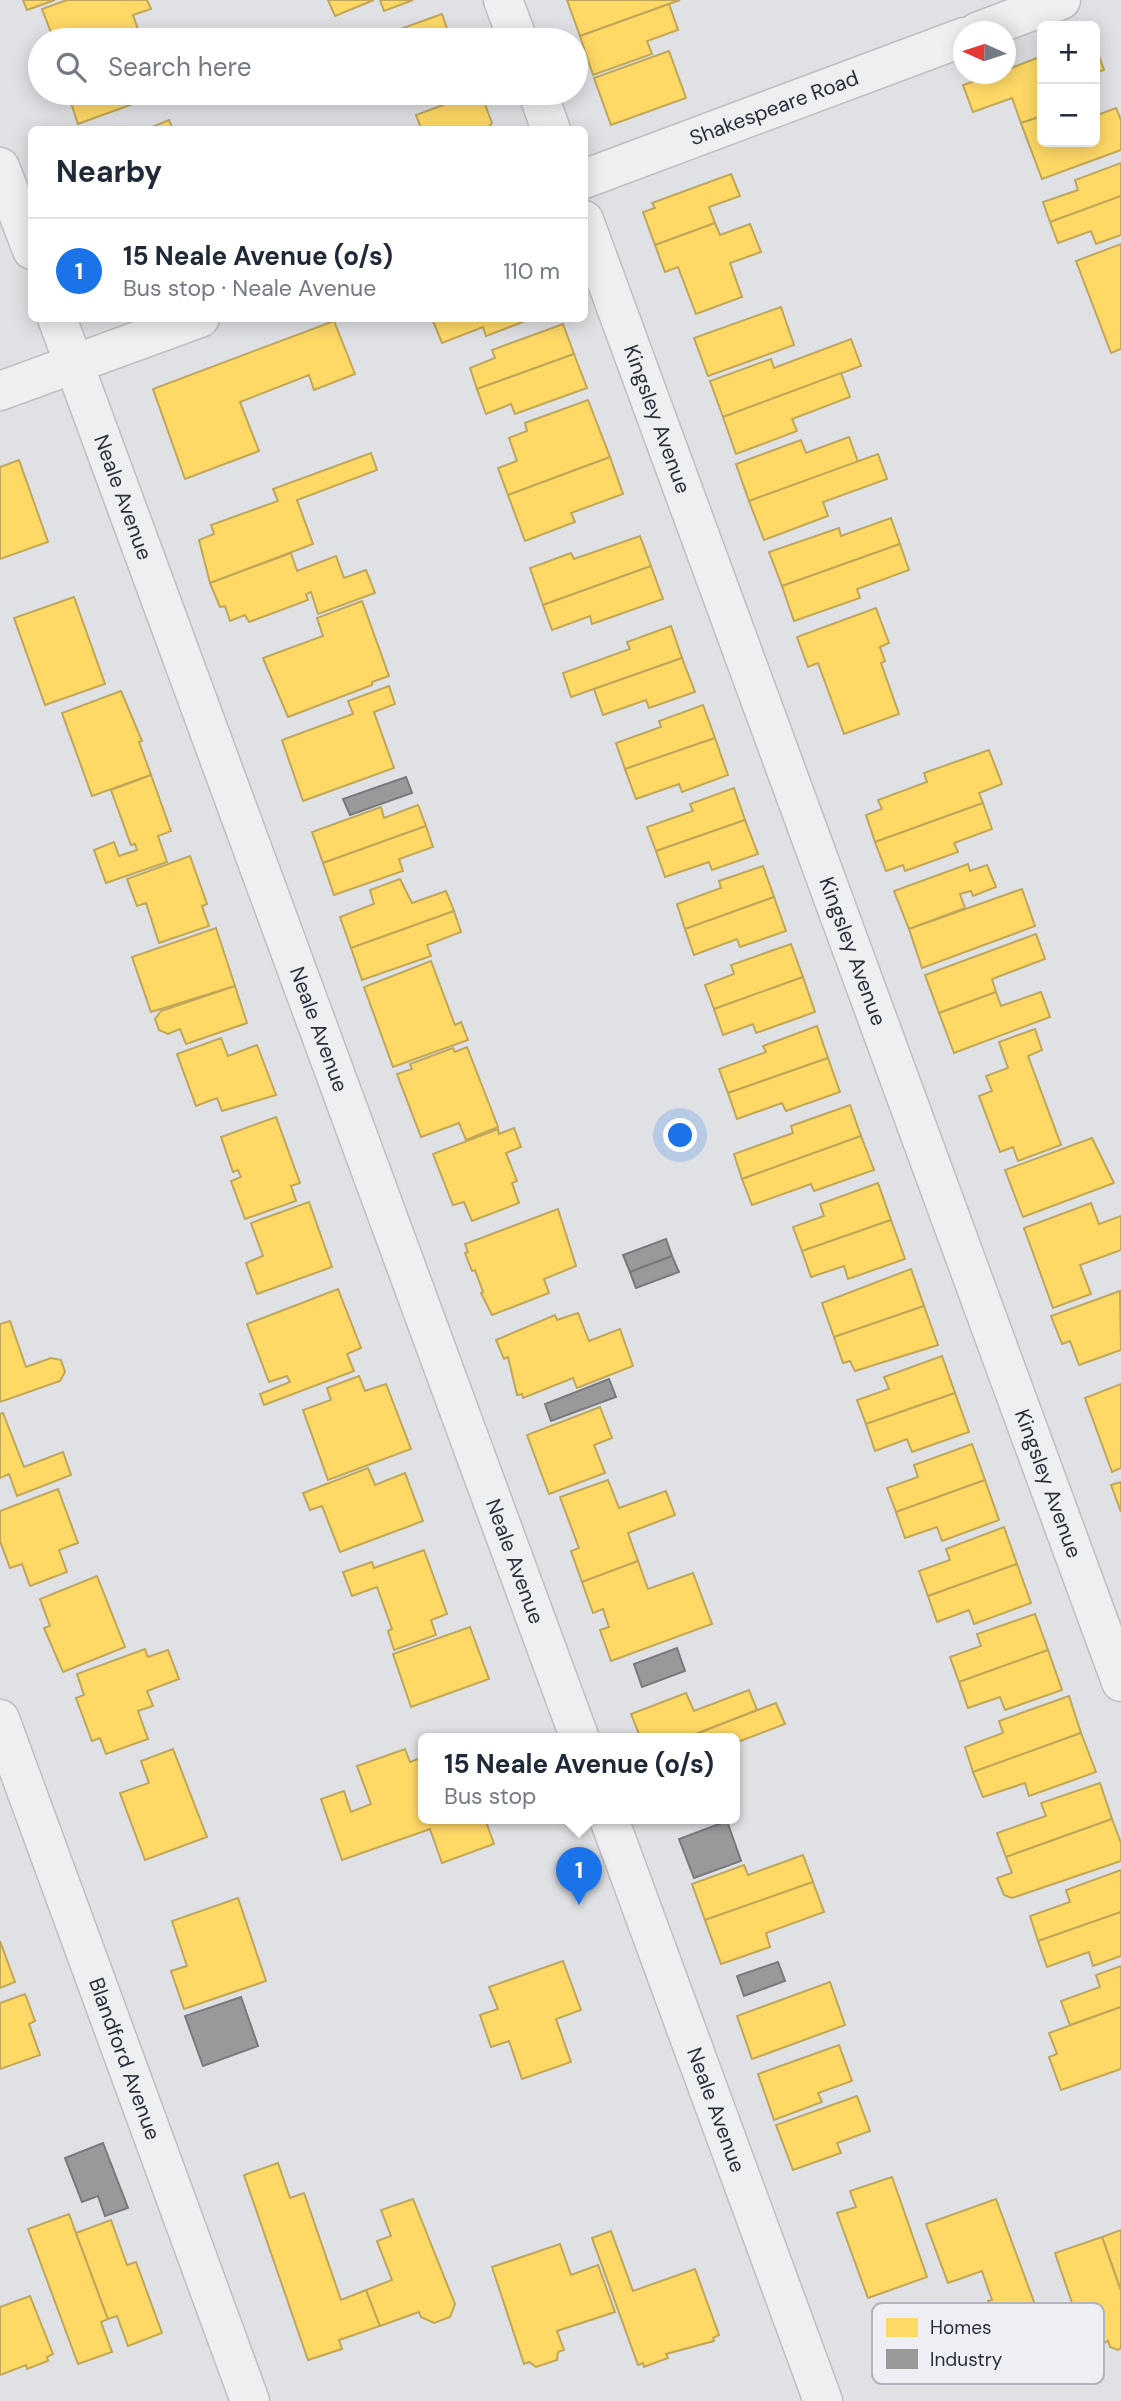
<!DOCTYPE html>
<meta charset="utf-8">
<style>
:root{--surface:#fff;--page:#f6f6f7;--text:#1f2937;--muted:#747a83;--line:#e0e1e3;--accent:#1a73e8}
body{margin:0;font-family:"DM Sans",sans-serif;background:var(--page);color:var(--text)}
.controls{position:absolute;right:21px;top:21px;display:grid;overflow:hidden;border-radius:10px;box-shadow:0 4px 18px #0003}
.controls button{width:63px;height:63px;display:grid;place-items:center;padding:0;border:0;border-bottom:2px solid var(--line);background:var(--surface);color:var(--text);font:35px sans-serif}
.compass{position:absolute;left:953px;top:21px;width:63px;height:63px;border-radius:50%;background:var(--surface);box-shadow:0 4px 18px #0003;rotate:273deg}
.you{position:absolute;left:681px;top:1136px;width:24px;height:24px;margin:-18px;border:5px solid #fff;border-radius:50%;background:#1a73e8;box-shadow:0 0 0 10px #1a73e833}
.badge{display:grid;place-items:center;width:46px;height:46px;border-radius:50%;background:var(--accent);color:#fff;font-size:23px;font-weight:700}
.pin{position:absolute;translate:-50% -58px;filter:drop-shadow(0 2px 4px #0008)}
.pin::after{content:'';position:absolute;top:37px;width:24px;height:21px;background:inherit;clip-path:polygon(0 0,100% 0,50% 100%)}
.popup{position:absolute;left:418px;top:1733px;width:322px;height:91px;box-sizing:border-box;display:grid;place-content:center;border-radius:10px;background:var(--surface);filter:drop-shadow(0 2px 5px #0005);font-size:23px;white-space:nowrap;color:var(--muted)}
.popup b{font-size:26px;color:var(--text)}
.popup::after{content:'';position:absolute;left:50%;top:100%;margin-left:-14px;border:14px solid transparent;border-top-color:var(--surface)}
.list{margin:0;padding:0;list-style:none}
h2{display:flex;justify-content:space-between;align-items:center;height:91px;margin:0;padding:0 28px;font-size:30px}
h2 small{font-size:23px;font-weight:400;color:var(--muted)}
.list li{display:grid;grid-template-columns:46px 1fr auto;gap:21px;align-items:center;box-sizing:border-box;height:105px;padding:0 28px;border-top:2px solid var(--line)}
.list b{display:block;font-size:26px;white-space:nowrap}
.list p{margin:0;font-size:23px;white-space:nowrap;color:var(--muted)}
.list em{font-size:23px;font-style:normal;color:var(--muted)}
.icon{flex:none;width:38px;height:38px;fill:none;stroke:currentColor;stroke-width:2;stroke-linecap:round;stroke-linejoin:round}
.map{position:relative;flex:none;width:1121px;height:2401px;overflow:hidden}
.search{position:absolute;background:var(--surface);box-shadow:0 4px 18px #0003;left:28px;top:28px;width:560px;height:77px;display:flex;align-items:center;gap:18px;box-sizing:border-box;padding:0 24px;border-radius:38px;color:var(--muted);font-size:26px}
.panel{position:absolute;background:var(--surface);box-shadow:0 4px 18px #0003;left:28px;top:126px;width:560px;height:196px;border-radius:10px}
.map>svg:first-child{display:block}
</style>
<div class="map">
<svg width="1121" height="2401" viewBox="0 0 1121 2401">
<rect width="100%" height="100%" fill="#e0e1e4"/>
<g fill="#ffd966" stroke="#bfa659" stroke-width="2">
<path d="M23,0h32l-28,10z"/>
<path d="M67,0h80l4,9 -18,6 8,23 -5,2h-82l-12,-31z"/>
<path d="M328,0h46l-39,16z"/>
<path d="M380,0h33l-29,11z"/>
<path d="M567,0h113l-100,36z"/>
<path d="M669,4l9,26 -31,11 5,13 -59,21 -13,-39z"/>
<path d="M442,14l9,26h-63l-2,-6z"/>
<path d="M1095,45l9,25 -9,3z"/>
<path d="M669,51l17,47 -75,27 -17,-47z"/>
<path d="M1042,56v60l-21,7 -9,-25 -39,14 -10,-27 33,-11h10v-4z"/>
<path d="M61,93h102l-85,31 -10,-30 -6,2z"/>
<path d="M351,93h28l-24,9z"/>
<path d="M475,93l3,8 5,-2 9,24 -4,5 -72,2 5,-2 -5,-13z"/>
<path d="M1116,108l5,12v30l-79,29 -21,-56 21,-7v26h53v-26z"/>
<path d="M169,120l4,10h-28z"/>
<path d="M1121,163v33l-71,26 -7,-20 35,-12 -3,-10z"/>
<path d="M731,174l9,22 -31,11 6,16 -60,22 -12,-33 12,-4 -3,-5z"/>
<path d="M1121,196v39l-25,9 -5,-13 -33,12 -8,-21z"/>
<path d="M715,223l5,12 30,-11 11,28 -31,11 12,34 -46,17 -18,-47 -13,5 -10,-27z"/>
<path d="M1121,244v105l-10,4 -35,-92z"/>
<path d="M781,307l13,38 -86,31 -14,-38z"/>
<path d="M441,318h92l-47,18 -3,-9 -41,16 -9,-22z"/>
<path d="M334,321l21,53 -41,16 -5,-15 -69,27 19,49 -74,28 -32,-90z"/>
<path d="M563,324l11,30 -97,35 -7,-21 25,-10 -3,-8z"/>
<path d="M851,339l10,27 -138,51 -13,-36 61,-22 3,9z"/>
<path d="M574,354l13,34 -72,26 -4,-10 -25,10 -9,-25z"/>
<path d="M841,373l9,24 -58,22 5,12 -61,23 -13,-37z"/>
<path d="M588,400l22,57 -102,38 -10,-27 19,-7 -8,-23 18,-7 -2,-8z"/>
<path d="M849,437l9,25 -109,39 -13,-37 65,-24 5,13z"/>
<path d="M371,453l6,17 -80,30 16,44 -103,39 -11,-43 15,-6 -3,-9 67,-24 -5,-12z"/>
<path d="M878,454l9,25 -64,23 5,14 -64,24 -15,-39z"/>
<path d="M610,457l13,37 -52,19 4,9 -50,19 -17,-46z"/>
<path d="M19,460l29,82 -48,17v-92z"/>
<path d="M891,518l9,26 -118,42 -13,-34 70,-24 2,8z"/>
<path d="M640,536l11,30 -108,39 -13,-37 41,-15 3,6z"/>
<path d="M900,544l9,26 -52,19 3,9 -66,23 -12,-35z"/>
<path d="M291,553l6,18 39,-15 8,22 22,-8 9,23 -57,21 -7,-22 -5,2 2,6 -59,22 -4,-7 -15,6 -5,-15 -5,1 -10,-24z"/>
<path d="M651,566l12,33 -71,25 -2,-8 -38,14 -9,-25z"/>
<path d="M74,597l31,87 -60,21 -31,-87z"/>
<path d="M362,601l27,75 -17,6v3l-84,32 -25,-59 60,-22 -6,-18z"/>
<path d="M876,608l13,35 -9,4 5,14 -4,2 18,51 -55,20 -26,-71 -10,4 -11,-30z"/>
<path d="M671,626l11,32 -111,39 -8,-24 67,-24 -3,-7z"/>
<path d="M682,658l13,34 -46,16 -3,-8 -43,15 -9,-26z"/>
<path d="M389,686l6,18 -21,8 20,56 -91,33 -21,-61 71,-26 -5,-13z"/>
<path d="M121,691l21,50 -3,1 12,33 -59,21 -30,-83z"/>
<path d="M703,705l12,33 -90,31 -9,-26 45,-16 -2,-6z"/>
<path d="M715,738l13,37 -46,17 -3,-8 -43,15 -11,-30z"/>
<path d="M989,750l13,34 -23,9 4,10 -108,39 -9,-27 16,-6 -4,-9 49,-18 -3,-9z"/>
<path d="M151,775l20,56 -13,5 9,26 -61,21 -12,-33 20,-8 5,14 18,-6 -2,-6 -4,1 -20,-55z"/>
<path d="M734,788l11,32 -89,31 -9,-24 46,-16 -3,-7z"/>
<path d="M983,803l9,26 -38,14 4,9 -53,19 -2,-6 -17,6 -11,-29z"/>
<path d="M418,805l8,21 -103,37 -11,-31 69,-25 3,11z"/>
<path d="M745,820l13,34 -46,16 -3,-8 -44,15 -9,-26z"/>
<path d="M426,826l7,21 -34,12 4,12 -69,24 -11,-32z"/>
<path d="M190,856l17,48 -5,2 7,20 -50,17 -13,-40 -9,3 -10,-27z"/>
<path d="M968,864l2,7 17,-6 9,22 -23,9 -2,-5 -11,3 5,14 -56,21 -15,-38z"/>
<path d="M763,866l11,31 -89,32 -8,-25 44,-16 -2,-7z"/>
<path d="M400,879l12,24 34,-12 8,20 -103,37 -11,-31 34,-13 -4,-14z"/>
<path d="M1022,889l13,37 -113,42 -13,-39z"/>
<path d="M774,897l12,34 -46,16 -3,-8 -43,16 -9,-26z"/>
<path d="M454,911l7,21 -34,13 4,11 -69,24 -11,-32z"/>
<path d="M216,928l19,58 -84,26 -19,-55z"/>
<path d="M1036,934l9,25 -53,20 4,13 -57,21 -14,-38z"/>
<path d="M791,944l12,33 -89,32 -9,-24 29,-11 -3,-9z"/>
<path d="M431,961l24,64 6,-3 7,18 -75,27 -29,-80z"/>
<path d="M803,977l12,35 -59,21 -3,-9 -30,11 -9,-26z"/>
<path d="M235,986l12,37 -61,21 -6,-15 -12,5 -9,-4 -4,-11 6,-8z"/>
<path d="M996,992l5,14 40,-14 9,25 -96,36 -15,-40z"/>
<path d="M817,1026l11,32 -100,35 -9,-24 47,-17 -3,-6z"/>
<path d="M1035,1029l7,21 -14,6 33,89 -43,16 -5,-14 -13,5 -21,-56 13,-5 -6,-15 22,-8 -9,-26z"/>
<path d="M221,1038l7,18 29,-11 19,50 -54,16 -5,-13 -21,8 -19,-52z"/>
<path d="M467,1047l31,80 -32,13 -7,-17 -38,14 -24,-63 15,-5 -2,-5 43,-16 2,4z"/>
<path d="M828,1058l12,34 -54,19 -4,-8 -45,16 -9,-26z"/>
<path d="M850,1105l11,31 -119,43 -8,-25 59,-21 -2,-7z"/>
<path d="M276,1117l24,66 -9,3 5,15 -51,18 -14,-38 10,-4 -3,-7 -5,2 -12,-35z"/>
<path d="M514,1128l7,19 -15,6 11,28 -5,2 7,20 -47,18 -8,-19 -11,3 -20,-51 65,-25 1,5z"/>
<path d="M861,1136l13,34 -60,21 -3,-7 -59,21 -10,-26z"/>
<path d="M1092,1138l22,45 -91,34 -18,-47z"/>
<path d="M878,1183l13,37 -89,31 -9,-24 31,-11 -4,-12z"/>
<path d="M309,1202l23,65 -75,27 -11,-31 17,-7 -12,-33z"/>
<path d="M1091,1203l8,21 22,-8v34l-41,15 11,29 -38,14 -29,-80z"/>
<path d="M558,1209l18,57 -32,13 5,14 -57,22 -11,-22 2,-1 -8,-22 -3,1 -7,-18 3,-1 -3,-8z"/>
<path d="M891,1220l14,39 -57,20 -4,-13 -33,11 -9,-26z"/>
<path d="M911,1269l13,37 -90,31 -12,-34z"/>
<path d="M338,1289l23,59 -14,6 7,17 -90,34 -4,-11 30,-12 -3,-6 -18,6 -22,-58z"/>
<path d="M1120,1291l1,59 -42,15 -9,-24 -8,3 -11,-28z"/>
<path d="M924,1306l14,39 -83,26 -5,-10 -7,2 -9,-26z"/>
<path d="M578,1313l11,28 31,-12 13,37 -56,22 -4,-10 -50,20 -1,-4 -5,1 -9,-38 -4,2 -8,-19 59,-25 2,5z"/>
<path d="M10,1321l16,46 25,-9 10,2 4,12 -5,9 -60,21v-78z"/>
<path d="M942,1356l13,37 -89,31 -9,-24 32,-11 -5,-12z"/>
<path d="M359,1376l6,15 21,-7 25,65 -83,31 -25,-70 28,-10 -4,-12z"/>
<path d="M1121,1384v84l-9,4 -27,-74z"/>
<path d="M955,1393l14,39 -57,20 -5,-13 -32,12 -9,-27z"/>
<path d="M600,1407l12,31 -18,7 11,28 -56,21 -22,-59z"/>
<path d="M3,1413l21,54 39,-15 8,23 -54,21 -8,-22 -9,4v-64z"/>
<path d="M972,1444l13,36 -89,32 -9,-24 31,-11 -4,-12z"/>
<path d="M368,1468l7,17 30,-12 18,48 -83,31 -18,-46 -12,4 -7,-17z"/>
<path d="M608,1480l11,28 47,-17 9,24 -47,18 10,28 -56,21 -11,-31 8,-3 -19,-51z"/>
<path d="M985,1480l14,40 -57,21 -5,-14 -32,11 -9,-26z"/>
<path d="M1121,1482v30l-10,-27z"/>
<path d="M58,1489l20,54 -19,7 8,22 -37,14 -8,-22 -12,4 -10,-27v-30z"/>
<path d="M1004,1527l13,37 -89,32 -9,-25 31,-11 -4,-11z"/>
<path d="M424,1550l23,64 -16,6 5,15 -42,15 -6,-19 4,-2 -15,-42 -25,9 -9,-24 29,-10 2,6z"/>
<path d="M638,1561l10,28 45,-16 19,51 -101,37 -11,-31 9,-3 -6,-18 -10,4 -11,-31z"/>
<path d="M1017,1564l14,39 -57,21 -5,-14 -32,12 -9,-26z"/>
<path d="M97,1576l28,71 -62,25 -19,-44 6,-2 -10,-27z"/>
<path d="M1035,1614l13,36 -89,32 -9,-25 31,-11 -4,-12z"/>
<path d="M470,1627l19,52 -78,28 -18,-53z"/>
<path d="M145,1649l3,8 20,-7 11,29 -32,12 6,15 -15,5 10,28 -42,15 -6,-16 -8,3 -16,-43 8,-3 -7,-21z"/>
<path d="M1048,1650l14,40 -57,20 -5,-13 -32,11 -9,-26z"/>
<path d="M749,1690l8,20 -74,29h-42l-10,-25 55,-21 8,18z"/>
<path d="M1069,1696l12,37 -108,39 -8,-25 38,-14 -4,-12z"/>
<path d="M776,1703l9,21 -50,19v-4h-52z"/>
<path d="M1081,1733l15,39 -67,24 -4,-13 -42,14 -10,-25z"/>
<path d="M173,1749l34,88 -62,23 -25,-67 29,-10 -8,-22z"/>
<path d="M405,1749l5,13 13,-5v62h62l9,25 -52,19 -12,-34 -88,31 -21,-61 23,-8 7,21 20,-8 -14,-38z"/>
<path d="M1100,1783l12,36 -106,38 -9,-24 49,-17 -5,-13z"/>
<path d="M1112,1819l9,24v18l-109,37 -8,-3 -7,-17 15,-5 -6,-16z"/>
<path d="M803,1855l10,27 -108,38 -13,-36 52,-19 4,10z"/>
<path d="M1121,1870v42l-83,29 -8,-25 40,-14 -4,-12z"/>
<path d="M813,1882l11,30 -58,21 4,14 -49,17 -16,-44z"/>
<path d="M238,1898l28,83 -82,28 -13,-38 16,-5 -15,-45z"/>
<path d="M1121,1912v44l-28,10 -4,-14 -42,15 -9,-26z"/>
<path d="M0,1941l15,41 -15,6z"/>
<path d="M563,1961l18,49 -25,9 15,43 -49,17 -13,-38 -18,6 -11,-32 18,-6 -9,-22z"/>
<path d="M1121,1966v41l-51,18 -9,-24 39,-14 -4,-12z"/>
<path d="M830,1982l15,43 -93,34 -15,-43z"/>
<path d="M25,1994l10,27 -6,3 11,31 -40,14v-66z"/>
<path d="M1121,2007v62l-60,21 -12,-33 8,-3 -8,-21z"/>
<path d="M839,2045l13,36 -34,12 4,9 -48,18 -16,-46z"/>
<path d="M857,2096l13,35 -33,12 4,10 -48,17 -17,-45z"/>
<path d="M278,2163l12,35 14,-5 37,107 25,-10 14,36 -41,14 3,9 -34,11 -64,-185z"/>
<path d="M892,2177l35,100 -59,21 -31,-85 19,-6 -6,-16z"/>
<path d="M413,2199l42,105 -5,13 -16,6 -13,-6 -2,-5 -39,14 -14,-36 26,-10 -15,-39 14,-5 -10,-26z"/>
<path d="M996,2199l48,130 -41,15 -15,-43 4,-1 -10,-29 -34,12 -22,-59z"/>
<path d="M69,2214l39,105 -7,3 11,30 -34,12 -50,-135z"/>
<path d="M111,2220l16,45 9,-3 26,71 -34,13 -11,-30 -9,3 -32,-86z"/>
<path d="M1121,2230v61l-19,-54z"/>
<path d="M611,2231l22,60 62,-22 24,66 -6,3 1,3 -48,13 2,4 -24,9 -1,-4 -5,2 -46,-127z"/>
<path d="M1102,2237l19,54v57l-3,2 -8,-3 -2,-6 -4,2 -7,-23 -17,6 -25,-73z"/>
<path d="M560,2244l11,31 27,-10 17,47 -58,19 7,19 -6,2 -1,8 -21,7 -7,-5 -5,2 -32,-97z"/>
<path d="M30,2296l23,58 -6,3 1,4 -21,8 -1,-4 -26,10v-68z"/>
</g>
<g fill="#999" stroke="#77797d" stroke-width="2">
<path d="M406,777l6,16 -62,22 -7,-16z"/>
<path d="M666,1239l6,17 -42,16 -7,-17z"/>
<path d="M672,1256l7,16 -43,16 -6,-16z"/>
<path d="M609,1379l7,18 -65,24 -6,-17z"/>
<path d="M677,1648l8,23 -43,16 -8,-23z"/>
<path d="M727,1821l14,40 -47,17 -15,-39z"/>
<path d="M778,1962l7,19 -41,15 -7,-20z"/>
<path d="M241,1997l17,49 -55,20 -18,-50z"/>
<path d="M103,2143l25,65 -23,8 -7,-20 -16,6 -17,-44z"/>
</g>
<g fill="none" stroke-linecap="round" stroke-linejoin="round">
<defs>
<g id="street">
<path d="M503,0l15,40"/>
<path d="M977,32l84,-32"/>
<path d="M538,93l13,37"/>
<path d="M0,167l32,83"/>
<path id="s1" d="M584,179l380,-142"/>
<path id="s2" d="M584,220l537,1462"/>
<path id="s3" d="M57,318l523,1421"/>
<path d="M0,391l200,-73"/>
<path id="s4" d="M0,1719l250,682"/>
<path id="s5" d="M609,1819l214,582"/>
</g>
</defs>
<use href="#street" stroke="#bebfc2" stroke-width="41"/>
<use href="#street" stroke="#eeeff1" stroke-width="38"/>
</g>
<g text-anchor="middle" stroke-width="7" stroke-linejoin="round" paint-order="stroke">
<g font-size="21" fill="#292e3b" stroke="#edeff4">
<text dy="7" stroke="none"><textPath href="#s1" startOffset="203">Shakespeare Road</textPath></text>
<text dy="7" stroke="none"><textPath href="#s2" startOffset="212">Kingsley Avenue</textPath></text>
<text dy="7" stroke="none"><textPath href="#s3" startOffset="191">Neale Avenue</textPath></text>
<text dy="7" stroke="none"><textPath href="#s2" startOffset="779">Kingsley Avenue</textPath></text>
<text dy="7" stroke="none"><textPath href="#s3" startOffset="758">Neale Avenue</textPath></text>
<text dy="7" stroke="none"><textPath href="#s2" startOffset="1346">Kingsley Avenue</textPath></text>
<text dy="7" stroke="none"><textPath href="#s3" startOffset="1325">Neale Avenue</textPath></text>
<text dy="7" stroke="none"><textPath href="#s4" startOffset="362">Blandford Avenue</textPath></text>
<text dy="7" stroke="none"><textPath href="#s5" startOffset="310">Neale Avenue</textPath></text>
</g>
</g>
<rect x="872" y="2303" width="232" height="81" rx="10" fill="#edeff4" stroke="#b2b5bc" stroke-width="2"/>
<rect x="886" y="2318" width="32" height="19" fill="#ffd966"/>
<rect x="886" y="2349" width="32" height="20" fill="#999"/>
<g font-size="19" fill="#292e3b">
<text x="930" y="2334">Homes</text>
<text x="930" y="2366">Industry</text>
</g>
</svg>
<div class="controls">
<button>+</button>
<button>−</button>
</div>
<svg class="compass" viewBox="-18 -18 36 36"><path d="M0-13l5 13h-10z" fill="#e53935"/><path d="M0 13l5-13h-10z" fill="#747a83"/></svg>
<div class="you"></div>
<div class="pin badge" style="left:579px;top:1905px">1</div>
<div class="popup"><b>15 Neale Avenue (o/s)</b>Bus stop</div>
<div class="search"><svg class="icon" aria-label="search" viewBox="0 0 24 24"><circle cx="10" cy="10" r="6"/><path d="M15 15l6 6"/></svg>Search here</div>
<section class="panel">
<h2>Nearby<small></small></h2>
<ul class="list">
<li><span class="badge">1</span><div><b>15 Neale Avenue (o/s)</b><p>Bus stop · Neale Avenue</p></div><em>110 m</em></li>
</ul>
</section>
</div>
